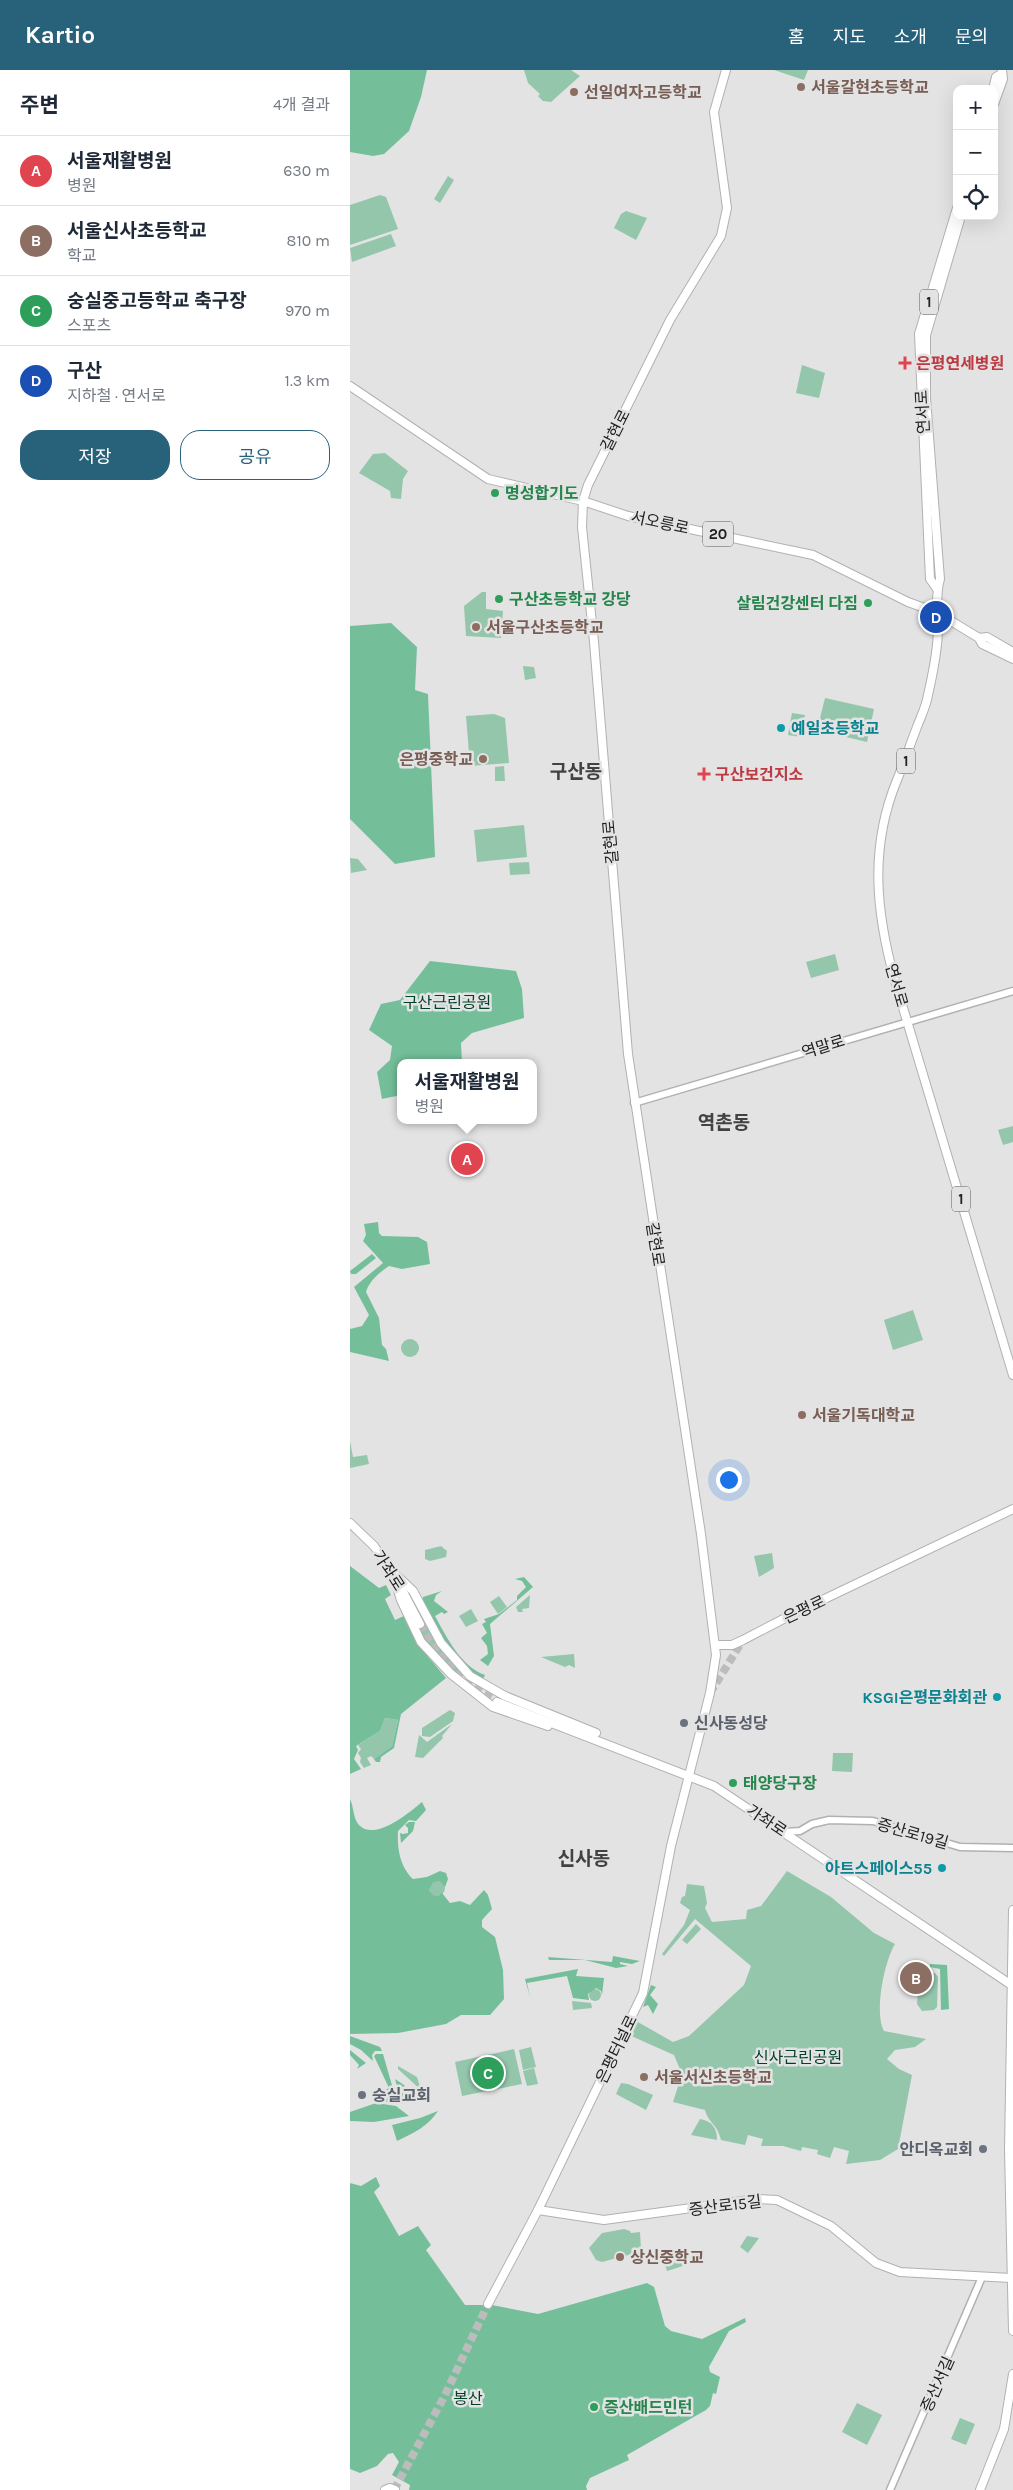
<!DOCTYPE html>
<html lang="ko">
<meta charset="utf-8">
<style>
:root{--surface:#fff;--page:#f6f6f7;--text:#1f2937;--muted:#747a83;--line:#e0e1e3;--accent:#28617a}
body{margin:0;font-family:Karla,"Noto Sans KR",sans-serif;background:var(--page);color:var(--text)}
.controls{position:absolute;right:15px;top:15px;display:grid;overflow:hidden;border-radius:10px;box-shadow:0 5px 20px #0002}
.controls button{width:45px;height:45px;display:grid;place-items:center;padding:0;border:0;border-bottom:1px solid var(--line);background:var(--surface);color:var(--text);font:25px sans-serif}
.you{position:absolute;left:378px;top:1409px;width:18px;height:18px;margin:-12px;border:4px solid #fff;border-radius:50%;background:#1a73e8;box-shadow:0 0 0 8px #1a73e833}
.badge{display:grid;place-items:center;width:32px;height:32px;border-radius:50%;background:var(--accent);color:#fff;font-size:16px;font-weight:700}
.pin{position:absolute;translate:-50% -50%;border:2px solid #fff;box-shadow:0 1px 5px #0006}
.popup{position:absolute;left:47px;top:989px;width:140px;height:65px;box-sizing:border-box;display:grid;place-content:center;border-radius:10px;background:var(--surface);filter:drop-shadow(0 1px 4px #0005);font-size:16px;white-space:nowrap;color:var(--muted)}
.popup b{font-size:19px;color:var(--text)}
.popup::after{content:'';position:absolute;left:50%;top:100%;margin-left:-10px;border:10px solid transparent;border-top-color:var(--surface)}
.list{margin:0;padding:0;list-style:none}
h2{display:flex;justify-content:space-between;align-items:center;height:65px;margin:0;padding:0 20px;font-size:21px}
h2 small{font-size:16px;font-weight:400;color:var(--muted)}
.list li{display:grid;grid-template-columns:32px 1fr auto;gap:15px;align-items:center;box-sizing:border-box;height:70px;padding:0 20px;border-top:1px solid var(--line)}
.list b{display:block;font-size:19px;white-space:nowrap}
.list p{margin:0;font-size:16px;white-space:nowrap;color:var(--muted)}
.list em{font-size:16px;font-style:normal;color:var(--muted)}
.actions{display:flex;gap:10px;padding:15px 20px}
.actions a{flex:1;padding:11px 0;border:1px solid var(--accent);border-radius:20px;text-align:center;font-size:18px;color:var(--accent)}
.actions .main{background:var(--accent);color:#fff}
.icon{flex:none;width:28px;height:28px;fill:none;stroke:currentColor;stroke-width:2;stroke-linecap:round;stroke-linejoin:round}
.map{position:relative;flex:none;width:663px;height:2420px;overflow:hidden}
header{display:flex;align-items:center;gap:30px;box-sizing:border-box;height:70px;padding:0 25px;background:var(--accent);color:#fff}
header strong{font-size:24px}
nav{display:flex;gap:28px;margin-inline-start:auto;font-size:18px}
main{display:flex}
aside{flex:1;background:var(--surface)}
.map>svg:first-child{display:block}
</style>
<header>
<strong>Kartio</strong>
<nav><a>홈</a><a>지도</a><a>소개</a><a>문의</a></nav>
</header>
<main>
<aside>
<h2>주변<small>4개 결과</small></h2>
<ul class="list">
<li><span class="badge" style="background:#e0444e">A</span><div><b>서울재활병원</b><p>병원</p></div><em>630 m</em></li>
<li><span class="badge" style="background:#8d6e63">B</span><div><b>서울신사초등학교</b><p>학교</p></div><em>810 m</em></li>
<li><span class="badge" style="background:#2e9e5b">C</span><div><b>숭실중고등학교 축구장</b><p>스포츠</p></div><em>970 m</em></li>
<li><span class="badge" style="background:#1a4fb4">D</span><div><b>구산</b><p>지하철 · 연서로</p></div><em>1.3 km</em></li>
</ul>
<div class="actions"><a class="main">저장</a><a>공유</a></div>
</aside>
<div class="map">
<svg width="663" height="2420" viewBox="0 0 663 2420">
<rect width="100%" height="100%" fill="#e3e3e4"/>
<g fill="#94c6ac">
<path d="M174,0h47l9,6 -29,26 -8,-1 -5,-5 2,-2 -12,-11z"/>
<path d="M424,0h34l-4,10z"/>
<path d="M98,106l6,4 -14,23 -6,-4z"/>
<path d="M30,125l6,2 12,32 -48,16v-40z"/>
<path d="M276,141l21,7 -11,22 -22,-12 7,-14z"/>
<path d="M41,164l5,12 -44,16 -2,-14z"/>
<path d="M452,295l23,8 -6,25 -23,-5z"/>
<path d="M35,383l23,18 -5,8 -2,20 -10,-1 -1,-7 -31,-18 14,-19z"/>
<path d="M132,522h4v17l17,2 -2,27 -35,-2 -2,-30z"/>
<path d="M173,596l11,1 2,11 -11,2z"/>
<path d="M475,628l49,11 -7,33 -50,-12z"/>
<path d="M442,643l13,2 -4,22 -13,-2z"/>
<path d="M144,644l11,4 4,45 -39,3 -4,-50z"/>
<path d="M154,696l1,15h-10v-14z"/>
<path d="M174,755l3,32 -50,5 -3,-32z"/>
<path d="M0,788l8,1 9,11 -16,3z"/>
<path d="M179,792l1,12 -20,1 -1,-12z"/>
<path d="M485,884l4,16 -28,8 -5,-16z"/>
<path d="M663,1056v16l-10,3 -5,-15z"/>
<path d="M563,1240l10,30 -30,10 -9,-30z"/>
<circle cx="60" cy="1278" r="9"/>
<path d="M0,1371l3,16 14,-2 2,9 -19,4z"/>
<path d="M91,1476l6,5 -1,6 -16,4 -5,-2v-9z"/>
<path d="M422,1483l2,15 -15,9 -5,-21z"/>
<path d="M180,1525l-1,13 -7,1 1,3h-5l-2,-5z"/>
<path d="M149,1526l8,11 -9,7 -8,-12z"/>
<path d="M121,1539l7,12 -12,6 -7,-11z"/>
<path d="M78,1553l32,45 -2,4 -4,2 -25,-24 -11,-21z"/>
<path d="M224,1584l1,14 -6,-3 -4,2 -24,-10z"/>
<path d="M100,1640l5,3 -2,8 -23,16 -8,-1v-8z"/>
<path d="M35,1648l13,2 -6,26 -18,13 -3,-3 -4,2 4,7 -7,3 -4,-6 1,-4 -3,-5 3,-4 -3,-4 22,-14z"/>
<path d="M102,1654l-10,12 1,2 -20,20 -8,-1 4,-22 8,7z"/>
<path d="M483,1683h20l-1,19 -20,-1z"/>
<path d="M437,1801l44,26 43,36 21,11c-11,18 -21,69 -11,87l42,8 -11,8 -20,3 -8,9 12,10 13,6 -14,74 -18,11 -34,4 3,-13 -15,-4 -4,11 -13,-4 1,-4 -16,-3 -1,4 -18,-5h-22l2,-7 -15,-4 -3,10 -24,-5c-4,-17 -12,-16 -16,-30l-32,-8 9,-28 -8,-19 -45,-20 7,-14 37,21 16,-6 55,-51 7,-19 -56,-47 -31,37 -2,-2 22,-29 6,-15 -10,-7 2,-6 3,-1 2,-12 17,2 3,17 -2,5 7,14 34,-3 1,-9 14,-4z"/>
<circle cx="87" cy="1818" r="8"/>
<path d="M346,1854l5,5 -14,15 -5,-4z"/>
<path d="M571,1903h14l3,4 -1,30 -3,3 -12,1 -5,-7 2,-28z"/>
<circle cx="245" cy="1925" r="6"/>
<path d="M222,1931l19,2 1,5 -19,2z"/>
<path d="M181,1977l5,20 -13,3 -4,-20z"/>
<path d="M164,1979l8,35 -60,12 -7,-34z"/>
<path d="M48,1996l19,11 4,13 -23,-21z"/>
<path d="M184,1998l4,16 -11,2 -4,-15z"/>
<path d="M271,2013l7,1 25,11 -7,15 -30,-16z"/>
<path d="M350,2049c12,2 17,9 17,21l-26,-5z"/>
<path d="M274,2159l6,2 1,2 9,-1 1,17h-9v5l-30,8 -6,-2 -7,-12 13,-15z"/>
<path d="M397,2166l12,2 -11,15 -8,-6z"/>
<path d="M327,2181l6,15 -16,5 -5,-15z"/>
<path d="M507,2333l25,12 -15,30 -25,-13z"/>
<path d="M610,2348l15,6 -9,21 -15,-6z"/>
</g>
<g fill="#74bf9a">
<path d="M0,0h77l-6,27 -12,34 -25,23 -11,2 -23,-4z"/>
<path d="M41,553l26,24 -2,43 13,4 7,163 -40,7 -45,-45v-193z"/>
<path d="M80,891l86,10 6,18 2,29 -52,15 -11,10 1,20h-61v32l-19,4 -5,-27 13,-12 2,-14 -23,-16 12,-26 19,-4z"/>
<path d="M28,1152l1,11 3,3 36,1 9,5 3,22 -28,5 -13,-3c-9,6 -20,15 -23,26l13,26 3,27 4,4 3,12 -39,-9v-23l12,-3 7,-11 -15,-28 29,-24 -20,-22 3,-6 -2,-11z"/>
<path d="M22,1184l4,4 -20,16h-5l-1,-3z"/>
<path d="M0,1496l29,22 7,-3 5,10 -6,4 10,21 11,-5 14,32 26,31 -45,36 -7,34 -13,9 -1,5h-4l-2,-3 18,-13 6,-26 -13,-2 -5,13 -24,15 2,4 -4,9 7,10 -11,5z"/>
<path d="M174,1507l9,10 -43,37 4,32 -6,10 -8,-6 8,-6 -1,-8 -6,-8 6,-5 -5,-9 4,-2 -2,-3 15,-5 18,-14v-4l9,-9 -4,-6 -7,-2z"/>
<path d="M92,1521l-6,4 -2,6 14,11 -4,2 -2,-2 -7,4c11,20 26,51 50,59l-2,4c-31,-18 -44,-48 -61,-78l1,-4z"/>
<path d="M0,1729c4,8 3,20 9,26 16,17 51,-13 63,-23l4,8 -10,11 -7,-1 -11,11c-1,17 2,36 15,48l14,-2 13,-6 6,2 2,6 -3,8 -5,-6 -7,1 -4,8 4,5 5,1 4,-3 8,10 10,-2 10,4 14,-15 4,5 4,14 -10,11v7l13,10 8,33 1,29 -14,16h-29l-15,9 -48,9 -48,1z"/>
<path d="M59,1752h6l-2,9 -12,12 -1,-10 3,1 5,-1v-5l-3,-3z"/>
<path d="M263,1886l27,5 -8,3 -12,-2v2l8,2 -12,2 -31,-8h-36l-1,-3 64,5z"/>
<path d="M580,1894l17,1 2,44 -8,1 -1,-41 -10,-2z"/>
<path d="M228,1899l-2,7 28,2 -2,17 -1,-4 -5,-3 -8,6 1,6 -16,-2 -6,-22 -40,7 3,14 -5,-18z"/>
<path d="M301,1915l5,2 -6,8 8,9 -5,10 -5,-9 -5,2z"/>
<path d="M0,1966l30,11 2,4h-7l-3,4 1,6 -12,-11 -11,-6z"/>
<path d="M0,1980l16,13 -9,6 2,-4 -9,-10z"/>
<path d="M26,1984h7l10,35 -7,5 -3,-3 6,-3 -15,-32z"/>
<path d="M45,2009l9,6 4,7 -6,12 -22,-3 2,-5h12l4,-6z"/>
<path d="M26,2033l20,3 13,10 -35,6 -24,-1v-9z"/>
<path d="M88,2041c-10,15 -24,22 -41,30l-5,-16 28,-7z"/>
<path d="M26,2107l4,9 -6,6 25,44 19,-10 13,19 -5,5 39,55h27l46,9 109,-31 7,4 11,39 6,5 31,8 43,-21 1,4 -17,9 -20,36 1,5 10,5 -4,17 -3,-1 -3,13 -4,4 -79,45 2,5 -39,18 -4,8 1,4h-178l1,-5 -18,-10 7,-13 -6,-9 -5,1 -11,12 -17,7 -10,-4v-286l11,3z"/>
</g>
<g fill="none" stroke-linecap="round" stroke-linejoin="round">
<g stroke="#bcbcbd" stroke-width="8" stroke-dasharray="8 4" stroke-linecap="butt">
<path d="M70,1554c19,37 44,55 77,78"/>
<path d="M360,1623l33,-53"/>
<path d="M44,2420l50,-93 44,-93"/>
</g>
<defs>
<g id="minor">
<path d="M284,1033l379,-112"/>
<path d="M435,1762l15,-1 12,-7 17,-4 44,1 87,26 53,1"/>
<path d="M540,2420l92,-213"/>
</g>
<g id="major">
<path d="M643,19l3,-12 5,-3"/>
<path d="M644,34l9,-25 -1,-9"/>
<path d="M611,146l-35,119v63l14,181c-5,16 -2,32 -2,49 0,22 -5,45 -10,67 -2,12 -7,21 -11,32 -7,18 -13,36 -20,53 -28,68 -21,133 -2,201l118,394"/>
<path d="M0,316l138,93 95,22 45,15 185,39 95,47 30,11 41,25 3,6 31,15"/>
<path d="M587,519l-7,-10 -11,-245 38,-126"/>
<path d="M629,568l8,-1 26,15"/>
<path d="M0,1453l24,23 21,30"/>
<path d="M43,1503l8,27 20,42 30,32 42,33 55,19"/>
<path d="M45,1504l18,17 28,52 29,33 35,20 91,37"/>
<path d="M50,1516l20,38"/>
<path d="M366,1575h16l11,-5 50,-26 220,-105"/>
<path d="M147,1632l217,84 299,200"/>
<path d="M663,1840l-4,240 4,181"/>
<path d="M188,2140l66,10 153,-21 20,1 54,26 45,37 24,9 111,6"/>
<path d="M138,2234l50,-94 105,-217 28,-147 39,-153 6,-38 -15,-121 -73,-480 -34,-412 -12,-115 1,-26 5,-16 82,-165 51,-84 6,-28 -13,-96 12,-42"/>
<path d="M35,2420l5,-2 5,2"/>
<path d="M630,2420l24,-61 9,-55"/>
</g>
</defs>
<use href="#minor" stroke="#b1b1b3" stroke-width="9"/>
<use href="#major" stroke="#b1b1b3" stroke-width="10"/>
<use href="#minor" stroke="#fff" stroke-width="6"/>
<use href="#major" stroke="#fff" stroke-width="8"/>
</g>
<g fill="#8d6e63" stroke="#e3e3e4" stroke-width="2">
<circle cx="451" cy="17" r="5"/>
<circle cx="224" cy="22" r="5"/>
<circle cx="126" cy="557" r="5"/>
<circle cx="133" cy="689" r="5"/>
<circle cx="452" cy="1345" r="5"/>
<circle cx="294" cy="2007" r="5"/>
<circle cx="270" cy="2187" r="5"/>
</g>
<g fill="#e0444e" stroke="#e3e3e4" stroke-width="2">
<path d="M552.5 285.5h5v5h5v5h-5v5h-5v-5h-5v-5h5z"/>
<path d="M351.5 696.5h5v5h5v5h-5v5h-5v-5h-5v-5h5z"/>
</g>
<g fill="#2e9e5b" stroke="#e3e3e4" stroke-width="2">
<circle cx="145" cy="423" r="5"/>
<circle cx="149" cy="529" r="5"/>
<circle cx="518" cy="533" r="5"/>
<circle cx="383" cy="1713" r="5"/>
<circle cx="244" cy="2337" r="5"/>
</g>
<g fill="#0f9aa8" stroke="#e3e3e4" stroke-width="2">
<circle cx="431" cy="658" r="5"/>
<circle cx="647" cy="1627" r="5"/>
<circle cx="592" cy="1798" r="5"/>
</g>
<g fill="#6b7280" stroke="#e3e3e4" stroke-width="2">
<circle cx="334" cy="1653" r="5"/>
<circle cx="12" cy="2025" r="5"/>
<circle cx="633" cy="2079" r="5"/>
</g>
<g text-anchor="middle" stroke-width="5" stroke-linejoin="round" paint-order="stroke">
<g fill="#e3e3e4" stroke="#5b5b5c" stroke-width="1">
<rect x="570" y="219.5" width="18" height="25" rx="4"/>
<rect x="353" y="451.5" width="30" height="25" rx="4"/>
<rect x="547" y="678.5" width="18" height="25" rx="4"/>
<rect x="602" y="1116.5" width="18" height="25" rx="4"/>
</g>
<g font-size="15" font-weight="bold" fill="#212121">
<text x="579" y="237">1</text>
<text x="368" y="469">20</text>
<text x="556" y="696">1</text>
<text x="611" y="1134">1</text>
</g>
<g font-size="16" font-weight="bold" fill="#785e54" stroke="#e3e3e4" text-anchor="start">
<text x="461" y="23">서울갈현초등학교</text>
<text x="234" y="28">선일여자고등학교</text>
<text x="136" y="563">서울구산초등학교</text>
<text x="123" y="695" text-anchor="end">은평중학교</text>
<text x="462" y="1351">서울기독대학교</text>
<text x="304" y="2013">서울서신초등학교</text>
<text x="280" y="2193">상신중학교</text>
</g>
<g font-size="16" font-weight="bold" fill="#be3a42" stroke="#e3e3e4" text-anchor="start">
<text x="566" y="299">은평연세병원</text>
<text x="365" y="710">구산보건지소</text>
</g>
<g font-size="16" fill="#212121" stroke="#e3e3e4">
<text transform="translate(572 342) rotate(-93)" y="6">연서로</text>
<text transform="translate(265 360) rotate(-63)" y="6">갈현로</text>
<text transform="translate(310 452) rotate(12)" y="6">서오릉로</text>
<text transform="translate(260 772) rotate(-95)" y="6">갈현로</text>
<text transform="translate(547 915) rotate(74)" y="6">연서로</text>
<text transform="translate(473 976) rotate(-17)" y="6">역말로</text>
<text transform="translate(306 1174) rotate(81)" y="6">갈현로</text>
<text transform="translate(39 1500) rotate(57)" y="6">가좌로</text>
<text transform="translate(454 1539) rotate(-25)" y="6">은평로</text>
<text transform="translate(417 1750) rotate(34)" y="6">가좌로</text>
<text transform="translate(563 1763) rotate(16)" y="6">증산로19길</text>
<text transform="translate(266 1979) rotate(-64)" y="6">은평터널로</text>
<text transform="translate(375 2135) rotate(-7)" y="6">증산로15길</text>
<text transform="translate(587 2314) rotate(-66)" y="6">증산서길</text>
</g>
<g font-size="16" font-weight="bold" fill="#27864d" stroke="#e3e3e4" text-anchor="start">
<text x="155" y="429">명성합기도</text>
<text x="159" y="535">구산초등학교 강당</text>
<text x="508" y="539" text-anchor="end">살림건강센터 다짐</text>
<text x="393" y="1719">태양당구장</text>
<text x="254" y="2343">증산배드민턴</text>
</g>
<g font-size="16" font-weight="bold" fill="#0d838f" stroke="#e3e3e4" text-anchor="end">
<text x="441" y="664" text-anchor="start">예일초등학교</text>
<text x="637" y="1633">KSGI은평문화회관</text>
<text x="582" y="1804">아트스페이스55</text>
</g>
<g font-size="16" fill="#003f28" stroke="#e3e3e4">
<text x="97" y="938">구산근린공원</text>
<text x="448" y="1993">신사근린공원</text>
<text x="118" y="2334">봉산</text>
</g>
<g font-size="16" font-weight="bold" fill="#5b616d" stroke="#e3e3e4" text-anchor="start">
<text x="344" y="1659">신사동성당</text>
<text x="22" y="2031">숭실교회</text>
<text x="623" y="2085" text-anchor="end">안디옥교회</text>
</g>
<g font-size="19" font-weight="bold" fill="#424243" stroke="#e3e3e4">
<text x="226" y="708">구산동</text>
<text x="374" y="1059">역촌동</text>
<text x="234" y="1795">신사동</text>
</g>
</g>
</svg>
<div class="controls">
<button>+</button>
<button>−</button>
<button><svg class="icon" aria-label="locate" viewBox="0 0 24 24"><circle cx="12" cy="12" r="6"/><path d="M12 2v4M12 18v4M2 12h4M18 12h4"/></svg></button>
</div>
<div class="you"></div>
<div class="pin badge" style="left:117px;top:1089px;background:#e0444e">A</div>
<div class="popup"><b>서울재활병원</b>병원</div>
<div class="pin badge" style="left:566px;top:1908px;background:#8d6e63">B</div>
<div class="pin badge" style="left:138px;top:2003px;background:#2e9e5b">C</div>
<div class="pin badge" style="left:586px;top:547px;background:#1a4fb4">D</div>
</div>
</main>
